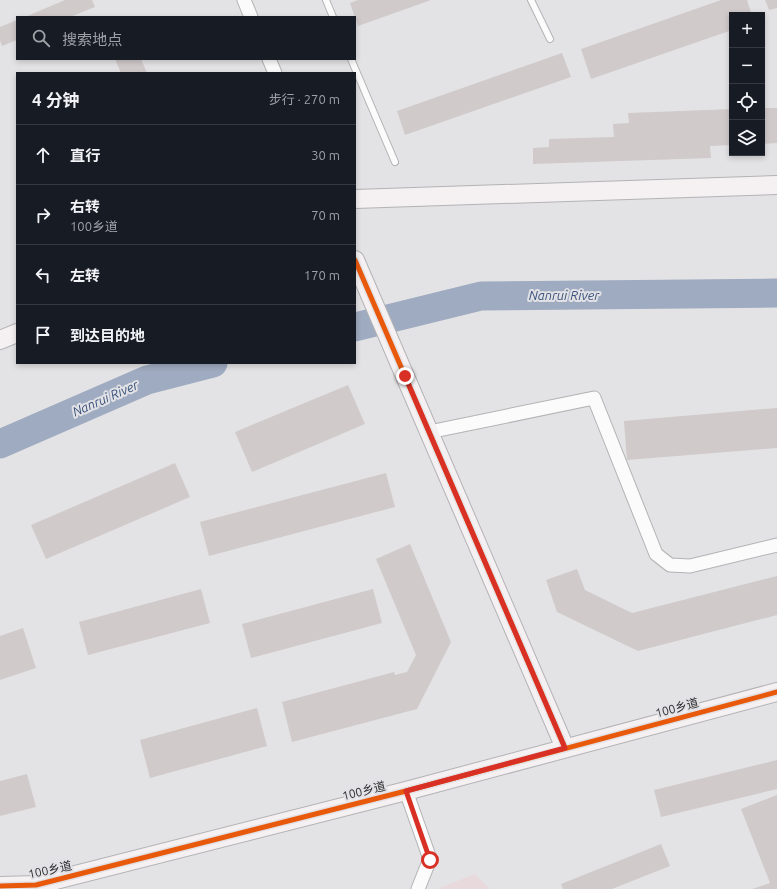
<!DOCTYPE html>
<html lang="zh">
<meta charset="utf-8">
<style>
:root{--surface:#171b24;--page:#20242c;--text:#f1f3f6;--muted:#9ea1a6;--line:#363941}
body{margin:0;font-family:Ubuntu,"Noto Sans SC",sans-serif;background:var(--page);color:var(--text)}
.controls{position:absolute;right:12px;top:12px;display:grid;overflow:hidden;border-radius:0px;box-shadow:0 2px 6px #0003}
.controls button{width:36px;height:36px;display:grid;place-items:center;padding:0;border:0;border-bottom:1px solid var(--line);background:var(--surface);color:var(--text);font:20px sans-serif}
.stop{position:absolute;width:12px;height:12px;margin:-9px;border:3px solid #d93025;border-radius:50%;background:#fff}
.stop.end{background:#d93025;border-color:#fff;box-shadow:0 1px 4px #0008}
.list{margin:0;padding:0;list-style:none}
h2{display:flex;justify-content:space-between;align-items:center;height:52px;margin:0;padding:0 16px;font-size:17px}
h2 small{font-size:13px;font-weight:400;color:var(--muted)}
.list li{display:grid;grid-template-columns:26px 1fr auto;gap:12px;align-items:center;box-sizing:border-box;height:60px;padding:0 16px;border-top:1px solid var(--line)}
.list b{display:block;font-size:15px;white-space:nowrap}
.list p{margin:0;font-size:13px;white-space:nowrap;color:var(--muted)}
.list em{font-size:13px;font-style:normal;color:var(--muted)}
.icon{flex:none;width:22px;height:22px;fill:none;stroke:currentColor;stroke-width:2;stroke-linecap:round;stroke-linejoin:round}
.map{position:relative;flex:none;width:777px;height:889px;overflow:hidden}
.search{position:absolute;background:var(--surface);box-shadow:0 2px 6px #0003;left:16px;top:16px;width:340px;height:44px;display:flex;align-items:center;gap:10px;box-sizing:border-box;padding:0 14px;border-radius:0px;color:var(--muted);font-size:15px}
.panel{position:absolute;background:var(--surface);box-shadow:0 2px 6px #0003;left:16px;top:72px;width:340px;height:292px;border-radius:0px}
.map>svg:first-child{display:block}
</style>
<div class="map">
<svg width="777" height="889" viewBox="0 0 777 889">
<rect width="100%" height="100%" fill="#e3e3e5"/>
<path fill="#e8d9dc" d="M475,874l15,15h-53z"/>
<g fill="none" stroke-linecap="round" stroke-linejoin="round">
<g stroke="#9fabc0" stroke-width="29">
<path d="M355,327l126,-31 296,-3"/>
<path d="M0,444l147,-64 66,-17"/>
</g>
</g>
<g fill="#d1caca">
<path d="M65,0h27l3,7 -25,10h-45z"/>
<path d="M358,0h73l-73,26 -8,-23z"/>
<path d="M721,0h26l5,15h-20v15l-141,49 -10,-30z"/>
<path d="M765,0h12v8l-8,2z"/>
<path d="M17,20v20l-15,6 -2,-6v-13z"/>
<path d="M562,53l9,24 -166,58 -8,-24z"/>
<path d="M115,59h26l6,14h-26z"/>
<path d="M762,108h15v35l-15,1z"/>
<path d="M732,109v36l-22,1 1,12 -178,6v-16l16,-1v-8l65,-2 -1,-13 16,-1 -1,-10z"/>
<path d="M348,385l17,39 -113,48 -17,-40z"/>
<path d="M777,408v40l-150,12 -3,-39z"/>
<path d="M175,463l15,34 -144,62 -15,-34z"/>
<path d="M386,473l9,34 -186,49 -9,-34z"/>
<path d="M410,544l41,98 -34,67 -125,33 -10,-40 112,-30 1,3 12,-3 9,-17 -40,-96z"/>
<path d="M577,569l8,21 47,23 145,-37v39l-139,36 -81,-39 -11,-32z"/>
<path d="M201,589l9,34 -122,32 -9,-33z"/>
<path d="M373,589l9,34 -131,35 -9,-34z"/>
<path d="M23,628l13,40 -36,12v-44z"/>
<path d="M257,708l10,38 -117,32 -10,-38z"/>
<path d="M777,760v29l-116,28 -7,-27z"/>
<path d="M27,774l9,33 -36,9v-35z"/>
<path d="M777,795v94h-25l18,-6 -29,-74z"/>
<path d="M661,844l9,22 -58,23h-49l-2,-5z"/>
</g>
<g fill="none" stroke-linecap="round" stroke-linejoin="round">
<defs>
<g id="lane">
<path d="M326,0l7,17"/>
<path d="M531,0l19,39"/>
<path d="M351,59l44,103"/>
</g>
<g id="street">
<path d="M244,0l7,17"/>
<path d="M269,59l6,14"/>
<path d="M429,432l165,-34 62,156 14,11 20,1 87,-21"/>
<path d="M406,791l24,68 -12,30"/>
</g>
<g id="secondary">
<path d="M355,199l422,-14"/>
<path d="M355,260l210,488"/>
<path d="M0,340l17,-7"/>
<path d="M0,886l36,-1 370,-94 371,-99"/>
</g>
</defs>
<use href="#lane" stroke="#b3b3b5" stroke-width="8"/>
<use href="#street" stroke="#b3b3b5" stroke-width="15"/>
<use href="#secondary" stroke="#b3b3b5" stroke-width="20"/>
<use href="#lane" stroke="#fbfbfb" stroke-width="6"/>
<use href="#street" stroke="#fbfbfb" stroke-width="13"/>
<use href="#secondary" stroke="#f5f1f2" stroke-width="18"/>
<defs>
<g id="cycleway">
<path d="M355,260l210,488"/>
<path d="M0,886l36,-1 370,-94 371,-99"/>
</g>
</defs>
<use href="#cycleway" stroke="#e2e2e6" stroke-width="8"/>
<use href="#cycleway" stroke="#e8590c" stroke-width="5"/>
</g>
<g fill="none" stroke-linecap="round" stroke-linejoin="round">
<path stroke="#d93025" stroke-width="5" d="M405,376l160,372 -159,43 24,69"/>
</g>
<g text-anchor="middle" stroke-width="4" stroke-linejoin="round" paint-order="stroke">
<g font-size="12" fill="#2e2e2f" stroke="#e2e2e6">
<text transform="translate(677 708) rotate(-15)" y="4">100乡道</text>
<text transform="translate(364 791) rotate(-14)" y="4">100乡道</text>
<text transform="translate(50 870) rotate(-12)" y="4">100乡道</text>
</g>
<g font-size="13" font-style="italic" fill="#38517b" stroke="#e2e2e6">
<text x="564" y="300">Nanrui River</text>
<text transform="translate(105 398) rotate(-24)" y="5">Nanrui River</text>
</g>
</g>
</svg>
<div class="controls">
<button>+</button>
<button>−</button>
<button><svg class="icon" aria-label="locate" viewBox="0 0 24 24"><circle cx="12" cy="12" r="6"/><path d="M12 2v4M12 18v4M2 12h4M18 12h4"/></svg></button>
<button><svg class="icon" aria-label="layers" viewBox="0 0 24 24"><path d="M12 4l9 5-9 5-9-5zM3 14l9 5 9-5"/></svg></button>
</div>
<div class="stop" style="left:430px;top:860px"></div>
<div class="stop end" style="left:405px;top:376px"></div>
<div class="search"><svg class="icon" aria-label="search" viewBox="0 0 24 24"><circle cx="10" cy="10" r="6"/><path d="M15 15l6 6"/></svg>搜索地点</div>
<section class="panel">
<h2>4 分钟<small>步行 · 270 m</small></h2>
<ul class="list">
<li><svg class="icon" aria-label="ahead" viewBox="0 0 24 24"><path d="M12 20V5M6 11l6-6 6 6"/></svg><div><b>直行</b></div><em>30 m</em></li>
<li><svg class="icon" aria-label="right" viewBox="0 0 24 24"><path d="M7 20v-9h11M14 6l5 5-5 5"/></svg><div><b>右转</b><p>100乡道</p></div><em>70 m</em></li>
<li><svg class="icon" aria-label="left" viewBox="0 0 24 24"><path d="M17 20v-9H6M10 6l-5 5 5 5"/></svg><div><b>左转</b></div><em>170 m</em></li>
<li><svg class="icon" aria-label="arrive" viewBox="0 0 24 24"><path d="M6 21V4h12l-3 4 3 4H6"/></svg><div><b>到达目的地</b></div></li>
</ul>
</section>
</div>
